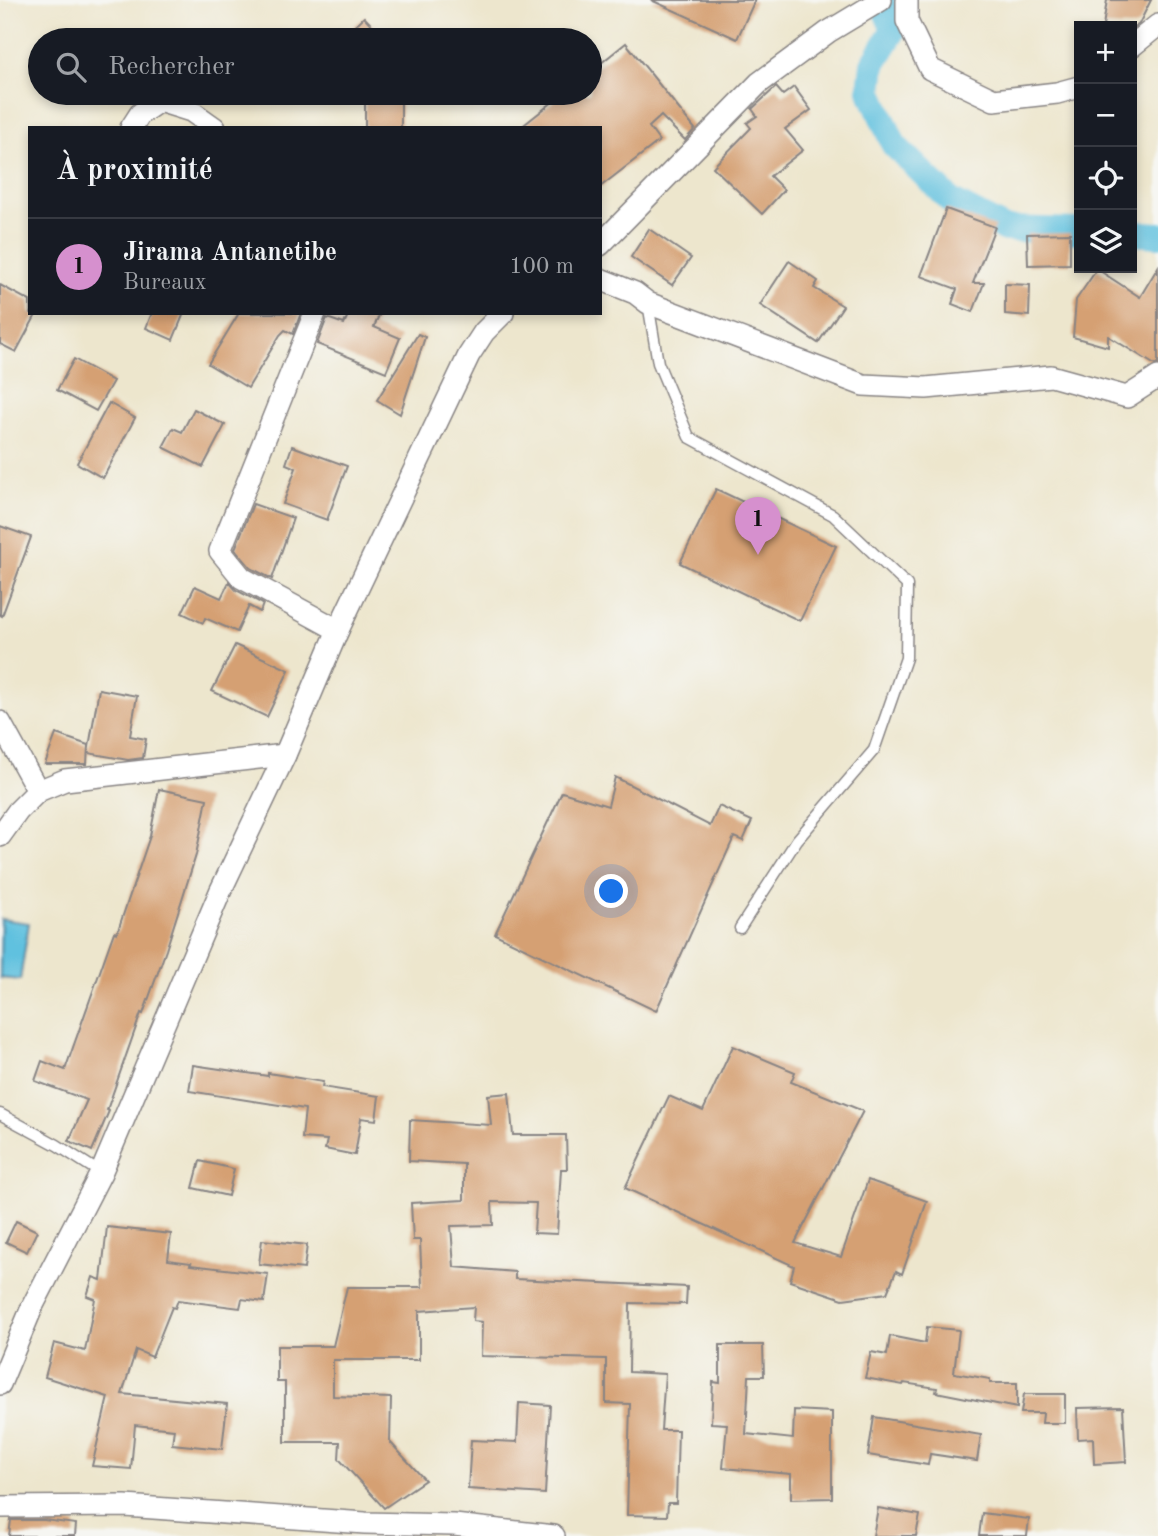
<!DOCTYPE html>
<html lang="fr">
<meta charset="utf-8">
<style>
:root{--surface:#171b24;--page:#242831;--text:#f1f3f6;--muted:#9ea1a6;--line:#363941;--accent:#d690ce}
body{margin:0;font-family:"Old Standard TT",serif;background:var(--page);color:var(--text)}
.controls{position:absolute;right:21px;top:21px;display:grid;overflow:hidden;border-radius:0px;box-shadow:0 4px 10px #0003}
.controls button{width:63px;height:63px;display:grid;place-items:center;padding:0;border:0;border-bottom:2px solid var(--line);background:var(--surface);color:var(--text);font:35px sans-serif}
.you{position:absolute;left:612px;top:892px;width:24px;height:24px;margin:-18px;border:5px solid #fff;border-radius:50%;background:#1a73e8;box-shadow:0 0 0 10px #1a73e833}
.badge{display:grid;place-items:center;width:46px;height:46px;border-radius:50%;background:var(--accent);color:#111;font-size:23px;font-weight:700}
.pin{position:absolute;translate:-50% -58px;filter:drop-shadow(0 2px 4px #0008)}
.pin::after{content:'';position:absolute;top:37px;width:24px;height:21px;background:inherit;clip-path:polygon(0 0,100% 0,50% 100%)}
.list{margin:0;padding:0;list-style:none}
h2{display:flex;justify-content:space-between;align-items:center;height:91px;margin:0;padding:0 28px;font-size:30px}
h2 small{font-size:23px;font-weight:400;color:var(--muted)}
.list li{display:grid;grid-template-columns:46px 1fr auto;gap:21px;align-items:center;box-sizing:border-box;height:98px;padding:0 28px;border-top:2px solid var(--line)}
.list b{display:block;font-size:26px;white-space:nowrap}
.list p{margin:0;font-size:23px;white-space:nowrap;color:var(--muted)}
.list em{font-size:23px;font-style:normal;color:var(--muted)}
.icon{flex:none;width:38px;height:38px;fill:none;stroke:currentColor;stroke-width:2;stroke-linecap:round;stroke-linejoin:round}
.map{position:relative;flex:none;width:1158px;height:1536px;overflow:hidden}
.search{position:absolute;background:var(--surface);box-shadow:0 4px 10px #0003;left:28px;top:28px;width:574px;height:77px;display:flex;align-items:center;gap:18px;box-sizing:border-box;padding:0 24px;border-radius:38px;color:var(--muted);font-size:26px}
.panel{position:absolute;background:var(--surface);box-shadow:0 4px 10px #0003;left:28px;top:126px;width:574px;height:189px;border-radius:0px}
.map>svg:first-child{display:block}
</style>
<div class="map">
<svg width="1158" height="1536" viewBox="0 0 1158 1536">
<rect width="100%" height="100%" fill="#f6f6f2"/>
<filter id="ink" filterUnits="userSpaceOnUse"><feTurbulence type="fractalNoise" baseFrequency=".0143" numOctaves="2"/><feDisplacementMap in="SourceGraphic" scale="14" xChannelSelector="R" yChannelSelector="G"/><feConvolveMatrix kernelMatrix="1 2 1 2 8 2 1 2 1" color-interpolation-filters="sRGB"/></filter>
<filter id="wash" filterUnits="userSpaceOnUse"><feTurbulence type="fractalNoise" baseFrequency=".00686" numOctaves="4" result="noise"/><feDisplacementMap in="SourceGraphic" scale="28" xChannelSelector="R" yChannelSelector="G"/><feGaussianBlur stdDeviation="1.57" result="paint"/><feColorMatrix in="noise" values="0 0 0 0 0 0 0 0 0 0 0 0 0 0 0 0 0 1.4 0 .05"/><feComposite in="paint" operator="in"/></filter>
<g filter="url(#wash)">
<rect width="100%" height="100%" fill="#ede6cd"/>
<path fill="#61c1df" stroke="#42728d" stroke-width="2" d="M1,919l28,4 -9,57 -20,-2z"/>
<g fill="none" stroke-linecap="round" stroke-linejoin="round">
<g stroke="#61c1df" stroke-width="26">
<path d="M881,0l13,30 -21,34 -3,26 24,55 57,56 54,28 74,2"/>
<path d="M1132,233l26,2"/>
</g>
</g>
<g id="blocks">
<g fill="#d5a073">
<path d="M651,0h104l-18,39z"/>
<path d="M1107,0h44l-12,24 -4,3 -32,-1z"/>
<path d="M364,17l22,23h-46z"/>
<path d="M626,43l69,86 -10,11 -24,-24 -12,11 10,14 -59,46v-59h-80l44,-35h26v-21z"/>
<path d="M776,87l7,8 11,-8 17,23 -26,19 18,21 -33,26 14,14 -22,24 -49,-47 38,-39 -4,-5 10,-7 -5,-7z"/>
<rect x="365" y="93" width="36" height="35"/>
<path d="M946,209l49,18 -22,56h11l-11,29 -21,-8 5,-15 -36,-13z"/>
<path d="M649,229l42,29 -19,27 -41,-28z"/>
<path d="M1070,233v31l-42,1 -1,-31z"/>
<path d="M789,261l29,20 -4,7 29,18 -25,37 -58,-38z"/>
<path d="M1158,267v97l-3,1 -47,-29v11l-35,-10 3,-37 21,-31 43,28z"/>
<path d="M1005,284l25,1 -1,31 -24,-2z"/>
<path d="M0,285l30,16v12h7l-21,39 -16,-8z"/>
<path d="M152,313h32l-11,27 -27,-12z"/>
<path d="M239,313h62l-8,21 -8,-4 -5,5 -32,53 -40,-24z"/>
<path d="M349,313h31l-6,14 26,11 -14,34 -69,-28 10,-26 17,6z"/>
<path d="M418,334l7,3 -25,77 -23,-14z"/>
<path d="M74,359l39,22 -17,30 -39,-21z"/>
<path d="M109,403l26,15 -32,60 -26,-15z"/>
<path d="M194,409l31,16 -22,42 -40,-20 10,-19 9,4z"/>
<path d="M292,446l55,20 -20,54 -44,-16 13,-36 -10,-4z"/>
<path d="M716,489l120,57 -36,75 -120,-58z"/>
<path d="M253,504l40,14 -21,61 -21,-11 -16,-19z"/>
<path d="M0,526l31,11 -29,79 -2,-1z"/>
<path d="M229,582l7,8 27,14 -3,8 -11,-6 -12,26 -32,-14 -2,5 -21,-10 13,-27 26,12z"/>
<path d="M235,645l54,25 -22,47 -55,-26z"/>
<path d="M99,689l38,7 -7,40 16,3 -3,19 -15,2 -40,-7z"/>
<path d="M56,734l32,11 -1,19h-42z"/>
<path d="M615,777l95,49 9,-20 33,15 -9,20 -9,-4 -78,174 -161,-77 67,-142 46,14z"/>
<path d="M159,789l48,10 -11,56 -30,95 -23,64 -2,-1 -34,97 2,1 -17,40 -23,-10 18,-41 -52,-19 7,-20 23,9 49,-138 3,1 33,-97z"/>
<path d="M733,1046l62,26 -4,10 72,29 -68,132 46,14 27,-77 59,21 -25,73 -6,-3 -9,22 -44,6 -53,-18 4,-15 -169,-78 44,-92 34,15z"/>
<path d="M193,1065l75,11v-3l55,9 -1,5 57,9 -3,24 -15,-2 -6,37 -30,-6 2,-9 -25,-2 3,-29 -116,-18z"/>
<path d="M509,1093l4,42h53l1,34h-6l-4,65 -23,-1 2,-30 -44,-1 1,23 -42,1 3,41 61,5v7l172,8 -1,17 -56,-1 -1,69 36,2 -4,56h17l-2,73h-8l-1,13 -40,-1 3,-111 -24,-1v-44l-125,-3 1,-34 -9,-1 1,-14 -55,4v49h-86v36l58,2 -1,44 35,38 -41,28 -45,-49 1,-17h-55v-60h-8v-36h56l14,-59h75l-2,-47h-7l-2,-37 53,-3v-36l-55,-3 1,-41 81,5 -3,-30z"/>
<path d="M200,1161l34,8 -6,27 -35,-8z"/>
<path d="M16,1221l21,10 -10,21 -21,-10z"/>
<path d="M107,1227l64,7 -3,26 23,3 -1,2 78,9 -4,28 -22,-3 -2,9 -62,-8 -3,8 -3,-1 -20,50 -16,-7 -14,44 105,10 -5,45 -50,-5 2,-15 -39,-4 -4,44 -39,-3 16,-69 -63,-20 9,-34 31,8 10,-52 -8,-3 6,-19 8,3z"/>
<path d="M262,1240l45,5 -3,24 -45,-5z"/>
<path d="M927,1327l32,3 -5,43 36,6v4h27v25l-81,-16 1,-4 -33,-5 -1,2 -38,-7 6,-26 16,3 3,-19 35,7z"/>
<path d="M720,1345h43l1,31h-15l-3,58 47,5 1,-29 38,2v86l-41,1v-25l-68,-6 4,-44 -16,-1 2,-41 7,1z"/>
<path d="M1024,1394h41v29h-23l1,-10h-22z"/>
<path d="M519,1403l31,2 -5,89 -77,-5 3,-49 46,2z"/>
<path d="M1123,1407l3,55 -32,2 -1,-26 -15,1 -1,-31z"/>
<path d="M874,1417l107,18 -4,26 -47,-7 -2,11 -60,-10z"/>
<path d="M878,1508l42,7 -4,21h-43z"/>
<path d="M982,1513l47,6 -2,17h-48z"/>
<path d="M11,1520h33l32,4 -1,12h-66z"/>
</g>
</g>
</g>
<g filter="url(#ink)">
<use href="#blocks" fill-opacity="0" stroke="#888484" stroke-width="2"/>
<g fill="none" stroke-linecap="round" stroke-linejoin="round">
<defs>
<g id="service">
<path d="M648,303l10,60 31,74 144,78 74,70 -1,73 -32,92 -77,90 -57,88"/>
<path d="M0,1114l57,31 44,28"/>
</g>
<g id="minor">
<path d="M907,0v21l23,48 64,31 63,-7 22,-6"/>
<path d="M1132,46l26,-21"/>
<path d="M131,128l9,-14 19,-13 32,10 24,17"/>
<path d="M600,245l159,-162 69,-51 53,-32"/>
<path d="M600,279l35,14 13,10 215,82 63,3 125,-12 76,21 31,-20"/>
<path d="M315,313l-95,238 22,27 96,52"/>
<path d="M0,722l38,69"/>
<path d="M0,836l18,-25 20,-20 27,-11 220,-25"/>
<path d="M0,1384l33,-79 68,-132 119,-281 65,-137 53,-125 131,-275 15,-23 19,-19"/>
<path d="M0,1507l125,-1 240,17 89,2 100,11"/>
</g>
</defs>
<use href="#service" stroke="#888484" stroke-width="13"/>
<use href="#minor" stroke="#888484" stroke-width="24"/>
<use href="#service" stroke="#fff" stroke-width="10"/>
<use href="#minor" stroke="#fff" stroke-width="21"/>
</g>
</g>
</svg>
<div class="controls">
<button>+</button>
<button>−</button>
<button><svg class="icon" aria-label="locate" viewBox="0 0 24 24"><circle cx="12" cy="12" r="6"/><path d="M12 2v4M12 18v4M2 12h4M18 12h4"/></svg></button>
<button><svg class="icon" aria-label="layers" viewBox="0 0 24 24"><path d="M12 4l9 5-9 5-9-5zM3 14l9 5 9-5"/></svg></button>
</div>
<div class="you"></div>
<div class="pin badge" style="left:758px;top:555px">1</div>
<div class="search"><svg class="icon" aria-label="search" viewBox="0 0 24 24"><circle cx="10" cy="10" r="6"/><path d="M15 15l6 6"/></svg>Rechercher</div>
<section class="panel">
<h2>À proximité<small></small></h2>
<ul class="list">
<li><span class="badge">1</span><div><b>Jirama Antanetibe</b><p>Bureaux</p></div><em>100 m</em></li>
</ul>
</section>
</div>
